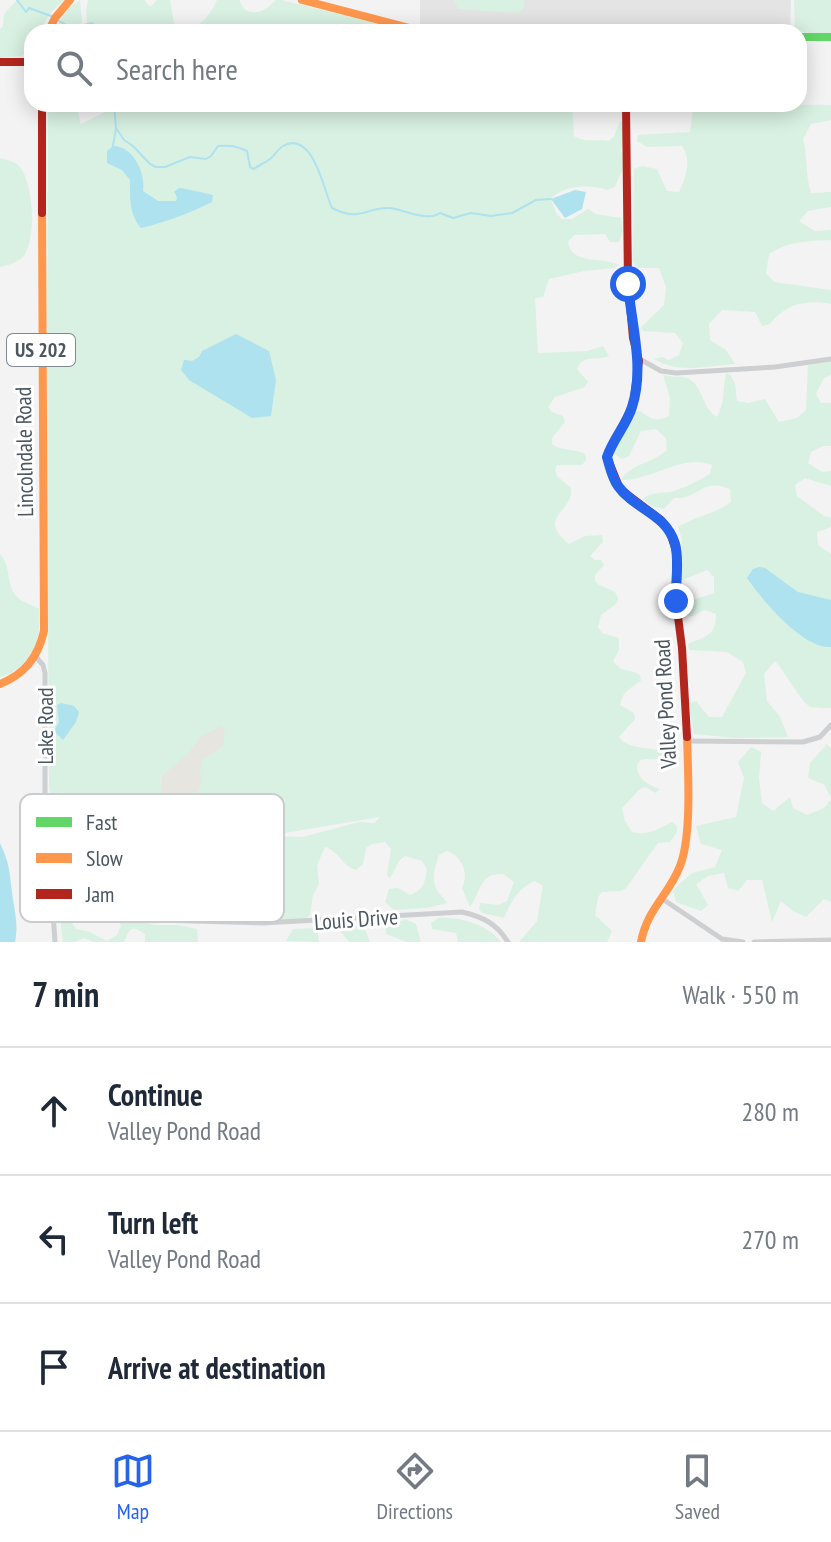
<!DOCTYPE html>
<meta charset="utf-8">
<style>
:root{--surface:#fff;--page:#f6f6f7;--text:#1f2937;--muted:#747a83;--line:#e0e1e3;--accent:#2563eb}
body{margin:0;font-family:"PT Sans Narrow",sans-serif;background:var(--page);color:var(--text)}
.stop{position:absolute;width:24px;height:24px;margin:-18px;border:6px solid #2563eb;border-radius:50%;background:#fff}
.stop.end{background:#2563eb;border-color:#fff;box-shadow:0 2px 8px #0008}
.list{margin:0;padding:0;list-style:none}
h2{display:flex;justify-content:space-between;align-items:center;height:104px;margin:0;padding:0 32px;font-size:34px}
h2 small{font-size:26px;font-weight:400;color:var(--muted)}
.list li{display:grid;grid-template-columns:52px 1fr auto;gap:24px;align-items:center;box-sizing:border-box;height:128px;padding:0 32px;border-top:2px solid var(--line)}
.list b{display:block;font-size:30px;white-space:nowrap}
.list p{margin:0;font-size:26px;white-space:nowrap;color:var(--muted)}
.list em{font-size:26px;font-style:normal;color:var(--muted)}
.icon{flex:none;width:44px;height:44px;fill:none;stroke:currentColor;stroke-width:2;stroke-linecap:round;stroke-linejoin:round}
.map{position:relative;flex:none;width:831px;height:942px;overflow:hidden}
.search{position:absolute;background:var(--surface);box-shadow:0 4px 20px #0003;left:24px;right:24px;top:24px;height:88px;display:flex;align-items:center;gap:20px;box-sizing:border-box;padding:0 28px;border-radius:24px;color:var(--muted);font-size:30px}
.sheet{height:488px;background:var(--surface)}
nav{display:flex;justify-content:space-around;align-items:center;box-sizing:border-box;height:112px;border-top:2px solid var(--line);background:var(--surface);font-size:22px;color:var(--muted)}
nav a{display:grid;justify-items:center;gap:4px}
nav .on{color:var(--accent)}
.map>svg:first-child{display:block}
</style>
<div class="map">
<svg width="831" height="942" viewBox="0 0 831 942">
<rect width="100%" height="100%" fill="#f3f3f3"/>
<path fill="#e5e4e5" d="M420,0h371l-1,32h-298l-46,-2 -26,-6z"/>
<g fill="#d8f1e2" fill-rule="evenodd">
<path d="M17,0h47l-14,13 -10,19h-8v18l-11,6 -21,2v-29l3,-3 1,-12z"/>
<path d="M80,0l3,32h-30l16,-24z"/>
<path d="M88,0h56l6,7 7,-7h13l4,23c17,18 36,-7 43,-23h22l6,10c14,6 22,-1 31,-10h5l131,32h-324l-2,-20z"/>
<path d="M454,0h70v7l-6,6 -60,-4z"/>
<path d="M794,0h37v34l-36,-2z"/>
<path d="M48,104h28l5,20 24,-12v-8h467l2,32c10,7 23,3 35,5l5,-5 6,-15 4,2v14l-3,11 2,20 -8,19 -8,3c-16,-6 -45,-5 -56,9l5,14 6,6h10l16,-10 8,5 25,4 2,12 -4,12h-9l-5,-8 -31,1 -6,7c4,24 34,14 51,23l-4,3 -31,3 -35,8 -6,18 -8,1 3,55 49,-2 16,-5 6,10c-13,5 -27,-2 -32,13l11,13 -3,5 -30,10 -7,10 4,5 11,4 2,6 -13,16v6c10,8 22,4 33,10l1,6 -4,5h-25l-2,5 2,6 14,12c3,25 -36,28 -2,56l16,-8 17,-1 1,7 -13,14 5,4h6l3,5 -9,10v6l4,4 16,7 3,6 -2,6 -15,11 -3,12 4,6 17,5v12l-6,11c11,14 15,6 27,14l1,6c-11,7 -19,11 -21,24l14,8 1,6 -16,18c11,14 32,9 49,16 -7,10 -17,4 -27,7l-4,5c0,14 11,20 23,24l-4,4 -11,-6 -6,3 -17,18 3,13 7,11c15,4 27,-3 40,-10l5,4v6l-7,10 -12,1 -32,45 -5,3 -19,1 -4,5 -3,18 17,16 -5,11h-88l18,-21 6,-35 -8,-5c-16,6 -25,22 -31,37l-22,-5 -3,-4 1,-6 18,2 9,-4 7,-19 -11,-8c-24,-1 -22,18 -33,33l-8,-19c7,-14 1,-31 -15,-37l-8,4c-4,12 -9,26 -1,37 3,4 7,7 9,11l-20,5 -33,2 -9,-8 4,-13 9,-1 12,7c14,-5 15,-13 17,-26l-5,-8 -17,-5 -5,4 -10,18 -3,-3 4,-26 -6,-7 -13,2 -6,4 -3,16 -7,6c-13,-3 -18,-20 -31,-23l-8,18 2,19 -6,11 -3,20 -5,4 -25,1 -5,-2c-6,-20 2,-49 -20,-61 -15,10 -16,33 -13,49l-5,7c-18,-12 1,-38 -13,-54l-15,12 -13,-2 -14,-10 -17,4 -6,9 -8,31c-8,-7 -5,-20 -12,-29l-9,-1 -19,18 -6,-18 -18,-3 15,-14 -8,-12 -21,-2 -17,11 -2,-3 -5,-67 -2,-346zM380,817l-6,6 -15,-1 -56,15 -36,-1z"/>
<path d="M636,104l195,1v15l-20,4 -8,15c5,19 2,35 8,54l20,-1v15l-23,4 -9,10 16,10 16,-1v10c-23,1 -42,1 -62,14l-3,19 8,9 57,8v14c-25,-5 -46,0 -61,20l-8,2 -7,-14 -33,-2 -13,14 1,16 16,10 9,14c-27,2 -57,10 -81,-5l8,-2 7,3 10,-5 4,-12 -8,-10 -32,-2 -2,-4 23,-22 2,-18 -7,-19h-23l-3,-7 1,-92 8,-3 15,3 10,22 12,1c7,-15 13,-32 3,-46l-35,1 -10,-6 1,-6 52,-3 3,-24 -45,1z"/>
<path d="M0,158c6,1 13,3 18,7 16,15 19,75 5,92 -6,6 -15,8 -23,10z"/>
<path d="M831,361v14l-7,3 -8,16 5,9h10v43h-8l-12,6 -3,11 14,9 9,-1v15l-26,-8 -10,7 2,11 27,20 7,2v9l-14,5 1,13 13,9v154c-6,0 -14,0 -20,-1 -10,-4 -27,-37 -36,-46l-11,13 3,27 13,16 8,20 -53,1 -41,-4 -5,-31 7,-2 13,16h13l24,-44 -3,-11 -16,-10 -38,-2 -1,-6c18,-8 28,-8 28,-30l-12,-4 -11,6 -10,-1 -2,-11 33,-11v-16l-7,-7 -27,11 2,-42 -4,-12c18,-11 37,-13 53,-25l-1,-13c-30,-12 -30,11 -56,9l-10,11 -13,-3 -8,-7c9,-8 20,-5 31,-8 13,-4 25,-11 36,-17l2,-9c-29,-12 -61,16 -91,15 9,-16 32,-17 46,-30l-1,-12 -10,-9 -15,2 -12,25 -7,3 -9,-6 2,-9 18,-32 7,-1c11,8 16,11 29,5l1,-18 -7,-23c9,3 19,0 26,4 14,8 13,29 28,38 9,-17 5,-26 9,-43h4l5,10 2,17 11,2 17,-4 14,23 18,-4 9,-8 2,-45z"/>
<path d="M0,554c11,11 6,30 16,42 6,7 16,8 23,13 -1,8 0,13 0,20 -2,21 -18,44 -39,48z"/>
<path d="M827,744l4,5v153l-7,-3 -18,18 -13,-6 -12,-10 -9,21 -10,-42h-15l-9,11 -10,-3 -4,-15 -16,3 -12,8 12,21 -7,6 -25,-9 -3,-12 19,-17 23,-6 7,-17 -21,-6 -5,-18 40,-9 8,-39 -6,-16 13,-15 10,5 -2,26 3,25 11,8 17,-14 3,11 14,7 17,-7 7,-9 -6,-14 -17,-7 2,-15z"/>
<path d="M66,913l10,16 14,3 17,9 10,-6 4,-9 -3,-9 2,-1 35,9h24l18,4 1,13h-53v-8l-11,-6 -5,3 -5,11h-31l-9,-4 -9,4h-12l-3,-24z"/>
<path d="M438,918c21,-2 51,7 63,24h-43l-2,-9 -24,-4 -1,-6z"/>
<path d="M405,919l11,5 5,18h-14l-21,-8v-6z"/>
<path d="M363,924l7,18h-21l-9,-11 6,-6z"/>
<path d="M317,928l2,14 -33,-1 7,-12z"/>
</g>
<path fill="#e6e5e0" d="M222,726l3,8 -3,13 -20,13 -2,12 2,6 -9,31 -19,9 -23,18 -8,-2 -4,-4 1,-9 6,10 14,-8 2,-47 28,-24 10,-15z"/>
<g fill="#aee2ee">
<path d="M113,146c20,0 33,27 30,45l15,10h18l1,-4 -3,-5 5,-4c4,0 30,6 34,7l-1,7c-24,12 -46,20 -71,26 -12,-15 -11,-29 -11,-48l-8,-10 -15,-7v-12z"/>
<path d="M575,190l11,2 -4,17 -17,9 -14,-19z"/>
<path d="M236,334l33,17 7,29 -5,36 -19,2 -63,-38 -8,-10 3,-10 8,1 7,-4 3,-6z"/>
<path d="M759,567l6,1 33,24 33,8v47c-28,2 -69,-47 -84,-69l6,-9z"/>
<path d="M61,703l13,3 5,6 -3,10 -13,18 -9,-9 5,-9 -2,-17z"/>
<path d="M0,843c10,22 9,26 12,49 2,18 7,31 3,50h-15z"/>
</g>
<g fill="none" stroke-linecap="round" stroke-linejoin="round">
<g stroke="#aee2ee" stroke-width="2">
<path d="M17,0l9,12 3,-4 22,8"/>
<path d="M56,19l15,9 21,-5 12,9"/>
<path d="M116,128l8,12 9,6 17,18 6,3h9l25,-10 16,2 5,-3 7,-10c12,-1 19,0 29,5l3,16 4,2c5,-4 11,-6 16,-10 5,-4 8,-10 13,-13 30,-17 41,45 49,62 29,15 36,-2 58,0 15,2 38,14 50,5l13,5 18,-5 20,3 21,-3 24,-13 15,-1"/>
<path d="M113,146l3,-18 -2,-24"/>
</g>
<g stroke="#cdcfd1" stroke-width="5">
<path d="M638,358l23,13 15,2 99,-6 56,-8"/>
<path d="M36,657l7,8 2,8v120l10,149"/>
<path d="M687,741l116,1 17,-5 11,-12"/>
<path d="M661,898l61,41 21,3"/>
<path d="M52,906l60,-2 46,16 105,3 199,-11c21,5 34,11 46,30"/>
<path d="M754,942l77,-2"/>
</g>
<path stroke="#63d668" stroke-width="8" d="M799,37h32"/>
<g stroke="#ff974d" stroke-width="8">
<path d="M302,0l123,32"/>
<path d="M48,32l7,-14 15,-18"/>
<path d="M0,684c25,-10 38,-27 44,-53l-2,-418"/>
<path d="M641,942c6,-33 28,-47 39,-76 12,-30 8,-96 7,-129"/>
</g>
<g stroke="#b3261e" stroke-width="8">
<path d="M0,62h32"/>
<path d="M42,104v109"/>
<path d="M626,104l2,180 5,54 6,23 -6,44 -26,52 13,32 41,31 9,12 6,19v50l6,47 5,89"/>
</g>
</g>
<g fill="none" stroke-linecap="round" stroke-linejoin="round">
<path stroke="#2563eb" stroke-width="10" d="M628,284c3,40 17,83 4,123 -5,17 -19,32 -25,50 3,10 5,21 11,29 17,24 48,27 57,58 5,18 0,39 1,57"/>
</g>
<g text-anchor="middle" stroke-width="6" stroke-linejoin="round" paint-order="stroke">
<rect fill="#fff" stroke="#808990" stroke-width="2" x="7" y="334" width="68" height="32" rx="6"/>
<g font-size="20" font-weight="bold" fill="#4a5660">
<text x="41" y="357">US 202</text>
</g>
<g font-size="22" fill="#4a5660" stroke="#fff">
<text transform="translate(24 452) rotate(-91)" y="8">Lincolndale Road</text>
<text transform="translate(665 704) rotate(-93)" y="8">Valley Pond Road</text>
<text transform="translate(45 726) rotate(-90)" y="8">Lake Road</text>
<text transform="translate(356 919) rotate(-4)" y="8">Louis Drive</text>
</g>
</g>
<rect x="20" y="794" width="264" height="128" rx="12" fill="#fff" stroke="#c9cccf" stroke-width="2"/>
<rect x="36" y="817" width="36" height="10" fill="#63d668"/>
<rect x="36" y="853" width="36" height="10" fill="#ff974d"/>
<rect x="36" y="889" width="36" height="10" fill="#b3261e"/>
<g font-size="22" fill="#4a5660">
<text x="86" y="830">Fast</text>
<text x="86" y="866">Slow</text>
<text x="86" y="902">Jam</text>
</g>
</svg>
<div class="stop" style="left:628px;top:284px"></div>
<div class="stop end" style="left:676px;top:601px"></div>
<div class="search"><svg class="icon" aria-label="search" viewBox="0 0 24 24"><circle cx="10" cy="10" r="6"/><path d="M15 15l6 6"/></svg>Search here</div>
</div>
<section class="sheet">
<h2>7 min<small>Walk · 550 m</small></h2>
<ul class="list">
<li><svg class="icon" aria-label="ahead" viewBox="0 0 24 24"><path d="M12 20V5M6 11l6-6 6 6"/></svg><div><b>Continue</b><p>Valley Pond Road</p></div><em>280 m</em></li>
<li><svg class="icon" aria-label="left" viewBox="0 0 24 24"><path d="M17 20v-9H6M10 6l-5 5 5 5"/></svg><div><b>Turn left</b><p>Valley Pond Road</p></div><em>270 m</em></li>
<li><svg class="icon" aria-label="arrive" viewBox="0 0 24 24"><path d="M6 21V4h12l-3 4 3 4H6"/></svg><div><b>Arrive at destination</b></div></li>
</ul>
</section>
<nav>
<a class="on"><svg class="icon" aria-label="map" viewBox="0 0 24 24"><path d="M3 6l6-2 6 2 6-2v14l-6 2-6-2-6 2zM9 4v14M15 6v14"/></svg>Map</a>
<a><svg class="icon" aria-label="directions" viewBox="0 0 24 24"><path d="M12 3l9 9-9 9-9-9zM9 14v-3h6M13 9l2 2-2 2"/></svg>Directions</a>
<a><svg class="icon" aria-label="saved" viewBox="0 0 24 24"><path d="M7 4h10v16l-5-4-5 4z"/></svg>Saved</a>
</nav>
